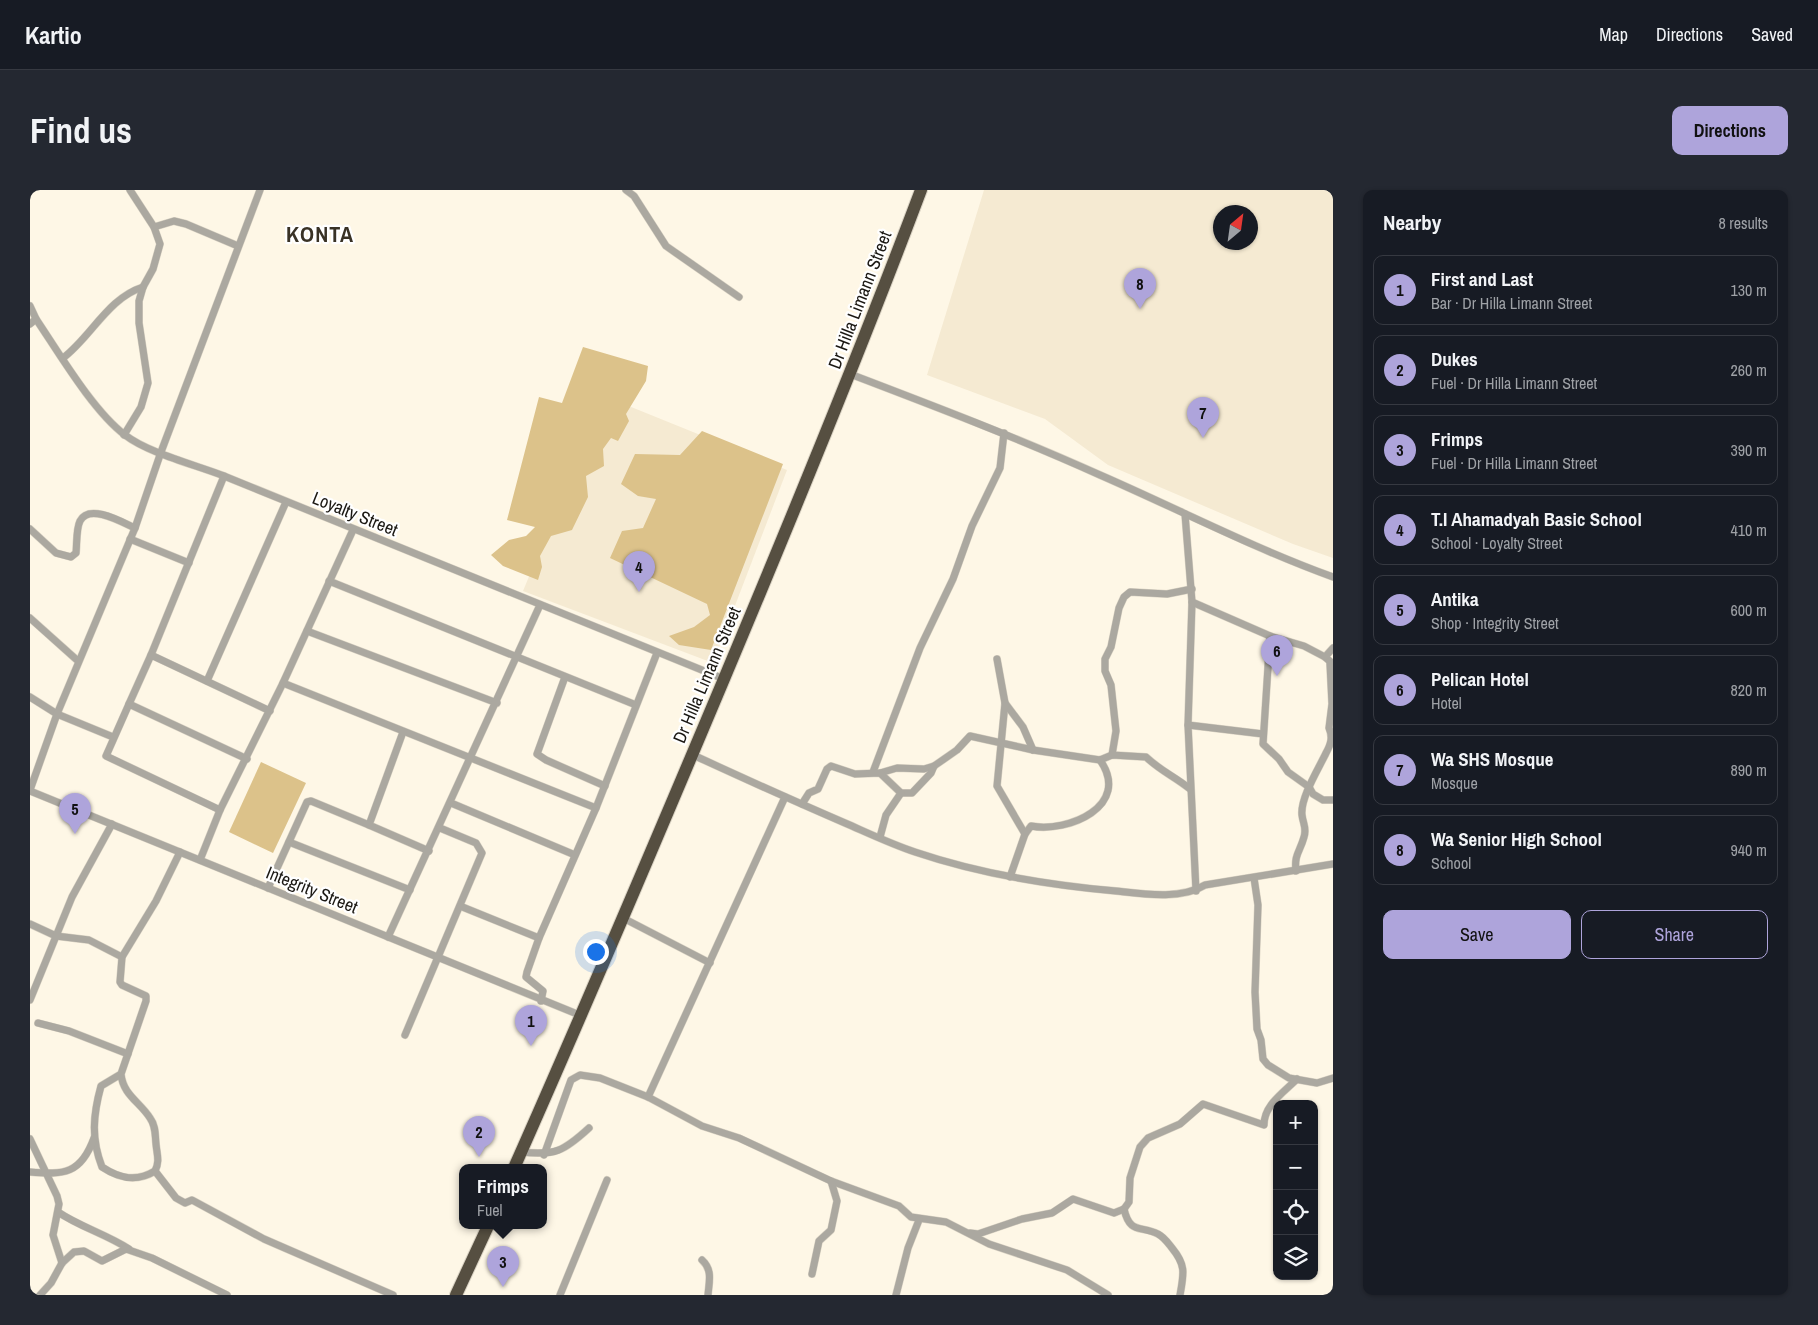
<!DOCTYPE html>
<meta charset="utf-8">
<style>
:root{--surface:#171b24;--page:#242831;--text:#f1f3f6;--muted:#9ea1a6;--line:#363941;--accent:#aea4db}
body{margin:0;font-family:"Archivo Narrow",sans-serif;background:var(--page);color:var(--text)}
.controls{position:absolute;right:15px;bottom:15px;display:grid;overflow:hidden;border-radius:10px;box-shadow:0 1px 4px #0004}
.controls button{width:45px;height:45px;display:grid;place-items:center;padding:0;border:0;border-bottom:1px solid var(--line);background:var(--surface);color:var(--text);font:25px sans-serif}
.compass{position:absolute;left:1183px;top:15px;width:45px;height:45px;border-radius:50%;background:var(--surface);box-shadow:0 1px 4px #0004;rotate:29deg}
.you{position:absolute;left:565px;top:761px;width:18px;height:18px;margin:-12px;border:4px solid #fff;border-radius:50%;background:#1a73e8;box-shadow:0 0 0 8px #1a73e833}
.badge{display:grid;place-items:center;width:32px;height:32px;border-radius:50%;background:var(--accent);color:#111;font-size:16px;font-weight:700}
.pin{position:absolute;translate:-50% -41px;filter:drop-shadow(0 1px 2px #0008)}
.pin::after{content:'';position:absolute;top:26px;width:18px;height:15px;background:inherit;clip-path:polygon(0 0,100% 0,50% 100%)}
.popup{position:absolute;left:429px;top:974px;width:88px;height:65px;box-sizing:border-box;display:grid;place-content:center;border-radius:10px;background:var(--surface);filter:drop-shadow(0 1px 4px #0005);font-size:16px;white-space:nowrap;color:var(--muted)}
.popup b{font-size:19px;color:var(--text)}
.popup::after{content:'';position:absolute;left:50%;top:100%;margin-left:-10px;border:10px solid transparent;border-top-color:var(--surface)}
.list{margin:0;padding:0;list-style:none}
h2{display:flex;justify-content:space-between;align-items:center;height:65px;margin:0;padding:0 20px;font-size:21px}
h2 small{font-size:16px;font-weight:400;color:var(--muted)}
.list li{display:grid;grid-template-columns:32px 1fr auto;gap:15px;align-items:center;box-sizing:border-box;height:70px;margin:0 10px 10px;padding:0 10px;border:1px solid var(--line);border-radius:10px}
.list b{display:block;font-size:19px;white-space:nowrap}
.list p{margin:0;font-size:16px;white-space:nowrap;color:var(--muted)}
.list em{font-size:16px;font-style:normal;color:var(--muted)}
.actions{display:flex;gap:10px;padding:15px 20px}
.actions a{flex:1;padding:11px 0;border:1px solid var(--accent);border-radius:10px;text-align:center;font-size:18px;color:var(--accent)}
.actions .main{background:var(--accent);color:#111}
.icon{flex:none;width:28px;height:28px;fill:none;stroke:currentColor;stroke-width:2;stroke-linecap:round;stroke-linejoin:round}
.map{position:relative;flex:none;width:1303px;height:1105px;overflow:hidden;border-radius:10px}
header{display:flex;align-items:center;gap:30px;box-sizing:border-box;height:70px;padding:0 25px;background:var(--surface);border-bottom:1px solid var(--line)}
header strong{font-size:24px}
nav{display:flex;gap:28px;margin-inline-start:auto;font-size:18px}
.intro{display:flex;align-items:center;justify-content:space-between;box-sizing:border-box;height:120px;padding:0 30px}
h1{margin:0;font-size:35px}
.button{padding:12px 22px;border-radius:10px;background:var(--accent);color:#111;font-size:18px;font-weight:700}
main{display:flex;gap:30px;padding:0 30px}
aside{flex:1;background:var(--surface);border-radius:10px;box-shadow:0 1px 4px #0004}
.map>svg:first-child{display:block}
</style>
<header>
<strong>Kartio</strong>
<nav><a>Map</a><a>Directions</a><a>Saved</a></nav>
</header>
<div class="intro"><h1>Find us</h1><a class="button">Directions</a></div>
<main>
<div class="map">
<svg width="1303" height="1105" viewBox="0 0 1303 1105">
<rect width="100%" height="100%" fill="#fef7e6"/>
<g fill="#f5ead2" fill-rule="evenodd">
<path d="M954,0h349v368l-40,-14 -185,-79 -63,-46 -118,-44zM1190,22h30v30h-30z"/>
<path d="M574,206l183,74 -74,193 -190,-72z"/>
</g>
<g fill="#dcc28a">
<path d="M553,157l65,19 -2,15 -20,33 3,7 -11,20 -7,-3 -8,11 1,17 -18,10 2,21 -16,33 -21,6 -11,20 2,11 -4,13 -35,-14 -12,-11 18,-15 17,-4 9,-9 -28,-7 32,-123 23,6z"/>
<path d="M672,241l81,33 -72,186 -32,-5 -10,-9 25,-9 16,-12 -3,-11 -97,-46 12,-27 21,-3 13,-29 -18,-3 -17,-12 14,-30 45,1z"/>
<path d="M231,572l45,21 -33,70 -44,-21z"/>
</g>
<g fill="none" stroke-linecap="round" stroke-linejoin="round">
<defs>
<g id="street">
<path d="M596,0l8,6 32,50 73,51"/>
<path d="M124,37l20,-6 12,3 52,22"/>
<path d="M0,116l6,13c23,34 57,92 89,116 23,18 71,30 99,41l500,203"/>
<path d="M0,134l6,-5"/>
<path d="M33,168c28,-21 45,-60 80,-71"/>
<path d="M820,184c84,32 168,64 250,101 78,34 153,73 233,102"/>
<path d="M94,245l17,-28 7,-24 -9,-60v-22l4,-14 10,-18 7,-25 -6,-17 -24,-37"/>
<path d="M1155,324l7,88 -4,123 8,166"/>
<path d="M0,339l26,24 15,4 5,-4c1,-9 0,-24 4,-32 9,-18 42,1 55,7"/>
<path d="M100,349l59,24"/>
<path d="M299,391l307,124"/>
<path d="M1162,412l78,34 34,10 21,11 8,7"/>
<path d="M0,428l48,43"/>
<path d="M277,441l190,72"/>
<path d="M1240,446l-7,108 16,15 9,13 21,15 4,7 10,6h10"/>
<path d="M121,465l73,-179"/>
<path d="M1295,467l8,-9"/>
<path d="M967,469l8,44 18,24 10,23"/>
<path d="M535,487l-28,77 9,6 59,26"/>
<path d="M177,491l79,-179"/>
<path d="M253,493l313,125"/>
<path d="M0,507l27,17 56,23"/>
<path d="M975,513l-8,83 28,48"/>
<path d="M99,514l22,-49 119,56"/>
<path d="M1158,535l75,9"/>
<path d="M373,542l-34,93 60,26"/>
<path d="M663,565c50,23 101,46 152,68 23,10 46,21 70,29 65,22 133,33 201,39 27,3 65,9 89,-6l128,-21"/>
<path d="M1082,565l4,-24 -5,-46 -6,-14v-12l6,-12 8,-39 5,-11 6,-5 37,2 25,-5"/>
<path d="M843,582l47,-124 33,-69 19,-53 28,-58 4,-35"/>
<path d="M850,583l17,-5 27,1 10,-3"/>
<path d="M0,600l27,-76 78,-186 26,-76 99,-262"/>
<path d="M0,601l552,225"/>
<path d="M421,613l124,52"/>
<path d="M772,614l7,-11 9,-4 9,-20 4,-3 24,8 25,-1 21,20h11l19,-20 3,-7 23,-16 13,-14 63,14 67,10 12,-5 34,2c16,15 28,19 44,32"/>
<path d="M190,620l-114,-54 23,-52 118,55"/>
<path d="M850,647l6,-22 15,-22"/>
<path d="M259,652l121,48"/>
<path d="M170,670l20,-50 63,-127 70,-153"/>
<path d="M1266,681c-2,-17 4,-19 8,-34 3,-9 -1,-13 -2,-22 -2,-17 17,-47 24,-62 5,-9 7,-16 3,-25l3,-24 -2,-40"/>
<path d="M980,687l15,-43 6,-8c37,7 101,-20 69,-66"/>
<path d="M1224,688l4,27 -3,87 2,37 4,11 2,19 5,6 21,13 28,5 16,-5"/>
<path d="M238,698l39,-86 4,-1 58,24"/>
<path d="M430,716l79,32"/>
<path d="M593,728l87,45"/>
<path d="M0,734l26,12 33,4 33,17"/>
<path d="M358,747l152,-332"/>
<path d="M0,810l42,-103 40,-73"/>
<path d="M511,811l2,-10 -17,-14 1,-5 12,-34 57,-130 61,-155"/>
<path d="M8,833l31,8 59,23"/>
<path d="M375,845l77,-182 -6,-10 -36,-15"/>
<path d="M91,884l-20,12c-8,29 -10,53 1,81 18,12 35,15 53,4 5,-10 2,-16 1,-27 -1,-9 0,-18 -6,-26 -10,-16 -27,-23 -29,-44l25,-73v-5l-24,-11 -2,-3 2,-25 34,-56 24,-49"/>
<path d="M618,907l137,-300"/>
<path d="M0,949l27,57 2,8 -6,31 9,28"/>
<path d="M491,962c34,4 43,-1 68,-24"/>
<path d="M514,965l27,-75 9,-5 20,3 48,19 54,29 37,12 92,43 68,25 12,11 35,5 43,22 78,26 41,25"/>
<path d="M125,981l21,27 9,5 7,-3 72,39 129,56"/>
<path d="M0,982c34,3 51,2 64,-34"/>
<path d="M1094,1019c6,26 17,16 34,25 6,3 10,9 14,14 14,17 12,25 8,47"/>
<path d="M28,1022c22,15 48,22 71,37"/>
<path d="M940,1043l8,1 44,-15 30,-6 21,-14 41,14 10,-4 5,-7 1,-24 10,-31 8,-9 32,-14 23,-20 61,21c0,-20 19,-32 33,-46"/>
<path d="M672,1070c11,10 7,22 6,35"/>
<path d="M782,1084l7,-33 12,-11 6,-29 -6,-20"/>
<path d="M10,1105l11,-12 11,-20 12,-11 10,-1 18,10 24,-12 26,9 75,37"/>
<path d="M530,1105l47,-115"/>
<path d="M866,1105l12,-47 11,-28"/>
</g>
<g id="highway">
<path d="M484,978c72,-162 141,-325 210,-489 68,-162 135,-324 197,-489"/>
<path d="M426,1105l32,-69"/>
</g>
</defs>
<use href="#street" stroke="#dad3c4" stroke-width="8"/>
<use href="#highway" stroke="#dad3c4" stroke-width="14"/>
<use href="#street" stroke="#aba8a0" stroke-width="7"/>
<use href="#highway" stroke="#564f41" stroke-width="12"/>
</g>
<g text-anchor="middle" stroke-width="4.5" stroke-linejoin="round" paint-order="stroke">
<g font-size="18" fill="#1b1813" stroke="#fff">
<text transform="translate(830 110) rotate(-69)" y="6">Dr Hilla Limann Street</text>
<text transform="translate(325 324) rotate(22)" y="6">Loyalty Street</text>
<text transform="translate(677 485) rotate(-67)" y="6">Dr Hilla Limann Street</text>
<text transform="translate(282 700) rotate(22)" y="6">Integrity Street</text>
</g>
<g font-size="22" font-weight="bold" letter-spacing="1" fill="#393225" stroke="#fff">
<text x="290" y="52">KONTA</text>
</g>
</g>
</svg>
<div class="controls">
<button>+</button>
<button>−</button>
<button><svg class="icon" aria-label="locate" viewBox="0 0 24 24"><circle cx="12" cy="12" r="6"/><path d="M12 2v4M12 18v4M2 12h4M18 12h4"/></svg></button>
<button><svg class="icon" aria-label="layers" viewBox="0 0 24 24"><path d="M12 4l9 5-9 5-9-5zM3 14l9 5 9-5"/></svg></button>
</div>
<svg class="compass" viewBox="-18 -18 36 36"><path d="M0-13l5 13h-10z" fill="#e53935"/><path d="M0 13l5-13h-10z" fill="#9ea1a6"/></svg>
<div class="you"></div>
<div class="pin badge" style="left:501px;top:856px">1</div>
<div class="pin badge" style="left:449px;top:967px">2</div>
<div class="pin badge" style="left:473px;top:1097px">3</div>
<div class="popup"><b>Frimps</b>Fuel</div>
<div class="pin badge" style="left:609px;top:402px">4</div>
<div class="pin badge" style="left:45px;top:644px">5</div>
<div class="pin badge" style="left:1247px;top:486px">6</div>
<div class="pin badge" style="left:1173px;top:248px">7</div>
<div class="pin badge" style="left:1110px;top:119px">8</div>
</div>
<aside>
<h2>Nearby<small>8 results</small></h2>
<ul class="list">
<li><span class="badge">1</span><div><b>First and Last</b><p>Bar · Dr Hilla Limann Street</p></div><em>130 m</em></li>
<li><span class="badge">2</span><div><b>Dukes</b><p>Fuel · Dr Hilla Limann Street</p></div><em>260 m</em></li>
<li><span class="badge">3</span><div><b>Frimps</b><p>Fuel · Dr Hilla Limann Street</p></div><em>390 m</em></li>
<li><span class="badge">4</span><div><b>T.I Ahamadyah Basic School</b><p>School · Loyalty Street</p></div><em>410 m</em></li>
<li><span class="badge">5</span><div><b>Antika</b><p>Shop · Integrity Street</p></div><em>600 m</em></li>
<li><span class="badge">6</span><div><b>Pelican Hotel</b><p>Hotel</p></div><em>820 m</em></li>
<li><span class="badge">7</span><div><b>Wa SHS Mosque</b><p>Mosque</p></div><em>890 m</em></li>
<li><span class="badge">8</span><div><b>Wa Senior High School</b><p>School</p></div><em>940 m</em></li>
</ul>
<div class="actions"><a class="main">Save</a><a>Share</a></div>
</aside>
</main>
